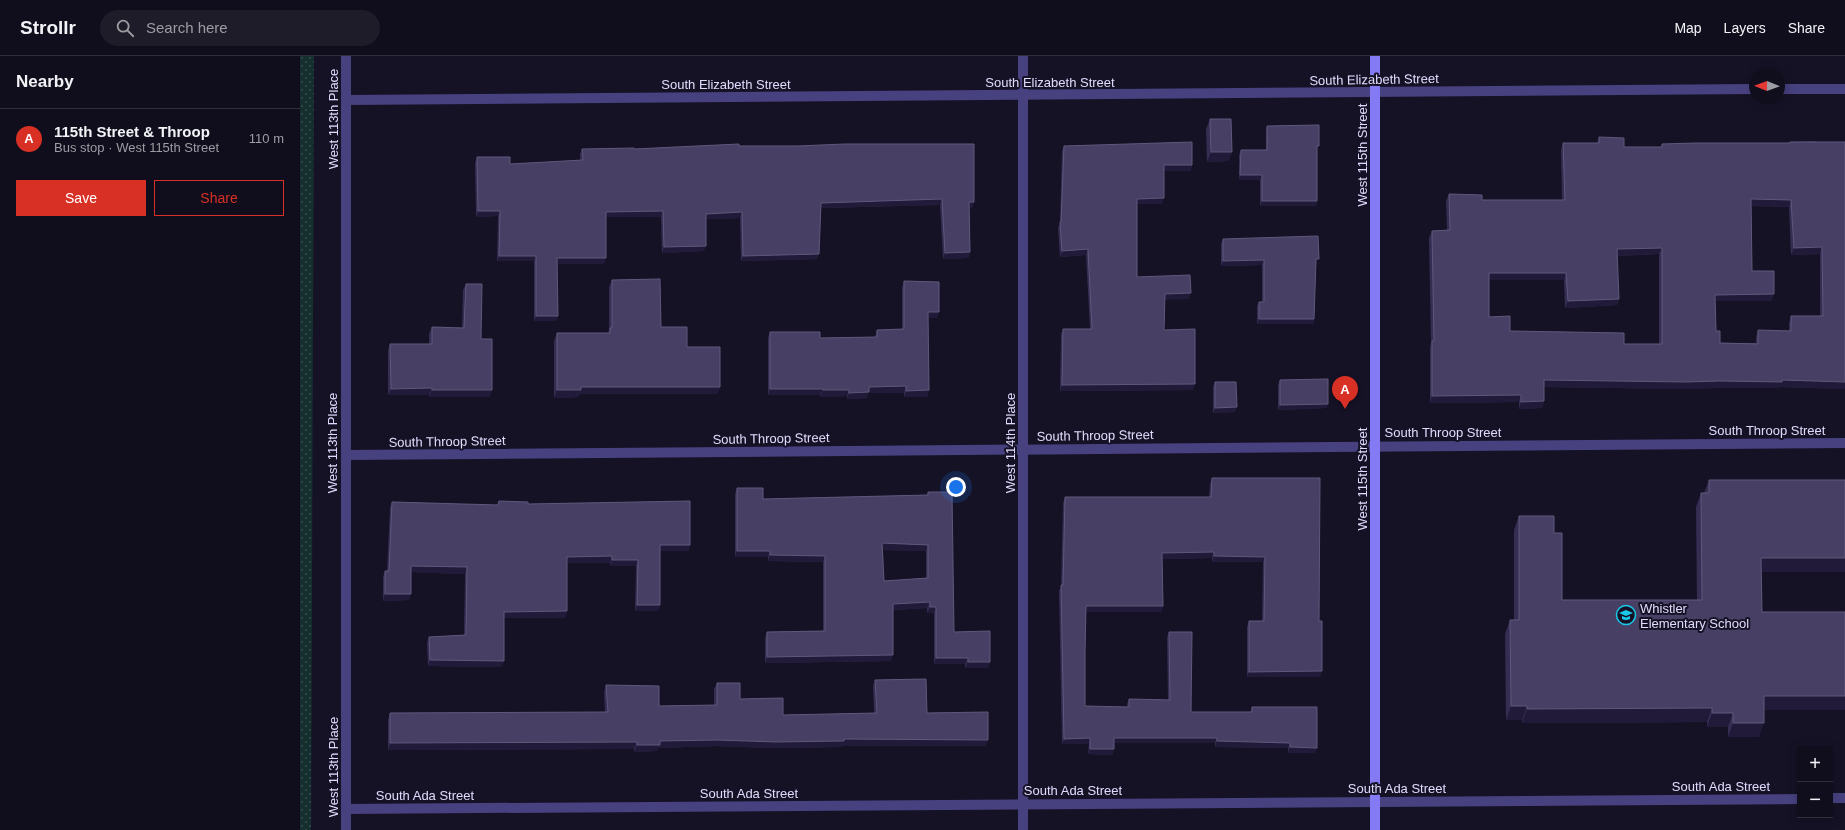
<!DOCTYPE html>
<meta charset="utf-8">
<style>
:root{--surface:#100e1c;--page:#1e1c29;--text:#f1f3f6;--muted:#9c9ca3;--line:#302e3b;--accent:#d93025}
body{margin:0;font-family:Arial,sans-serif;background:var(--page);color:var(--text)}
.controls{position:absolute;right:12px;bottom:12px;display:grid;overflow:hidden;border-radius:0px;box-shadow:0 2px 10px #0003}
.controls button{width:36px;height:36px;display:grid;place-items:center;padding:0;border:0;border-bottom:1px solid var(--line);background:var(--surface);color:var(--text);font:20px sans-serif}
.compass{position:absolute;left:1449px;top:12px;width:36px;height:36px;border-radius:50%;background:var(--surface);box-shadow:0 2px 10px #0003;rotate:271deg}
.you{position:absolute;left:656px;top:431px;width:14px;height:14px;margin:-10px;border:3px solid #fff;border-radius:50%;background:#1a73e8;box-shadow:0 0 0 6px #1a73e833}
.badge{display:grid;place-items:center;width:26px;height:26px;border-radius:50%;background:var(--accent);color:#fff;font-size:13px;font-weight:700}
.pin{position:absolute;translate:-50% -33px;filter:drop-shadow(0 1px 2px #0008)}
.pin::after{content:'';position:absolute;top:21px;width:14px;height:12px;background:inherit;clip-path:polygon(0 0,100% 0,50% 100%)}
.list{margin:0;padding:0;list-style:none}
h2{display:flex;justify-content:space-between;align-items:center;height:52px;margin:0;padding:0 16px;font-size:17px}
h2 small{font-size:13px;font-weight:400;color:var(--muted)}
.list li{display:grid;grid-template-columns:26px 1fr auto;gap:12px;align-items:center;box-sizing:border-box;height:60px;padding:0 16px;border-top:1px solid var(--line)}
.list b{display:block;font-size:15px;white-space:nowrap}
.list p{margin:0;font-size:13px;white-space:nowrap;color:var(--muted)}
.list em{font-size:13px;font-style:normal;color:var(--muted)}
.actions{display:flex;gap:8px;padding:12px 16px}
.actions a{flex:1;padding:9px 0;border:1px solid var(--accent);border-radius:0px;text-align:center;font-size:14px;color:var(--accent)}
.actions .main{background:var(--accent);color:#fff}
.icon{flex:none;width:22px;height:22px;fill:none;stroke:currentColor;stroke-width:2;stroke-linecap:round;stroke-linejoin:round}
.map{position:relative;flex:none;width:1545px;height:774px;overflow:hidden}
header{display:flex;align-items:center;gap:24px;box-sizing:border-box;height:56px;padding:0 20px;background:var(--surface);border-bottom:1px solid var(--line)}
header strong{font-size:19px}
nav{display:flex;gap:22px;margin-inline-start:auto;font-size:14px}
.search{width:280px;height:36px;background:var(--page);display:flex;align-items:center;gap:10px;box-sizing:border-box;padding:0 14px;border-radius:22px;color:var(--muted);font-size:15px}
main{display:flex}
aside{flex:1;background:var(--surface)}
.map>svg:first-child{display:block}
</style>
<header>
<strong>Strollr</strong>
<div class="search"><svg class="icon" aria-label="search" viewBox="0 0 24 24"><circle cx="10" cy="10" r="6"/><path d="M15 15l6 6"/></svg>Search here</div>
<nav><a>Map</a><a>Layers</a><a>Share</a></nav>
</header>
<main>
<aside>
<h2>Nearby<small></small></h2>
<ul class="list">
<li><span class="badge">A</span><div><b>115th Street &amp; Throop</b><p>Bus stop · West 115th Street</p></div><em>110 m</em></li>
</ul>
<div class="actions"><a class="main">Save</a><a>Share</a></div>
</aside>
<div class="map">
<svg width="1545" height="774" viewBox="0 0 1545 774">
<defs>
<pattern id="park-dots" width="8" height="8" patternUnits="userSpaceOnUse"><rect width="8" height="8" fill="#152f2f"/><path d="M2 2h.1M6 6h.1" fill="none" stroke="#374d4e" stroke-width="1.8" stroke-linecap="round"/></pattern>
</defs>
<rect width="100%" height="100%" fill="#161226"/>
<path fill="url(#park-dots)" d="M0,0h14l-3,774h-11z"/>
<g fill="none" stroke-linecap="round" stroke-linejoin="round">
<g stroke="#474180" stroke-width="10">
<path d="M46,0v774"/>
<path d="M1479,33h66"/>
<path d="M46,44l1409,-11"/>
<path d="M46,399l1499,-12"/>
<path d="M1530,742h15"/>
<path d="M46,753l1454,-10"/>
<path d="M723,774v-774"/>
</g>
<path stroke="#847af3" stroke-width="10" d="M1075,0v774"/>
</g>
<g fill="#362d52" fill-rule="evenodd">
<path d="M910,63l19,42 -22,1 -1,-33z"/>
<path d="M967,70l50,25v50l-1,5h-56v-26h-21v-25l2,-5h25v-19z"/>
<path d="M1299,81l25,10h37l1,-3 128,-1v-1l25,-1 30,248 -65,-2 -1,1h-62l-34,1 -139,-2v14l-2,7 -23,1v-7l-89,1v-55l1,-5 -2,-105 3,-7 15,-1 -1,-29 3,-7 33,6h80l-1,-50 2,-7h34zM1451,150l38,1 2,48 29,-1v62h-29l-2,7v8l-31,-1 -2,7v6h-36l-4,-12 -1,-30h56l3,-7 -22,-23zM1359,198v90h-35l-114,-13 -21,-14v-37h75l1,28 52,-3 2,-6 -2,-43z"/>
<path d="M439,90l235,56 -2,6h-3l1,44 -2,6 -25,1 -3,-54 -119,3 -4,51 -76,2 -1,-43 -34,1 -2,32 -42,2 -1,-36h-55l-2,47h-47l1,52 -2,5h-22v-60h-37l1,-45 -22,1 -1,-54 2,-6 33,7 70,-3v-7l2,-5h52z"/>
<path d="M764,90l128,19 -2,6h-26l-2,33h-25v73l52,22h-25v31l29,60 -133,1 1,-57 2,-5h27l-4,-74 -26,2 -2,-29 2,-5 2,-72z"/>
<path d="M923,183l94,25h-1l-2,55 -1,5h-56v-18l2,-4h3v-37l-41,1v-22z"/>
<path d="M312,224l49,47 26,20 33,40 -3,7h-137l-2,3 -24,1v-57l3,-8h51l1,-3v-43z"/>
<path d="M604,225l33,37h-9l1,72 -2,7h-23v-4h-36l-1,5 -20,1v-3l-27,1v-2h-52v-57l2,-6 50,6 55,-1 2,-7 25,-1v-41z"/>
<path d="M166,228l15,55 9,58h-61v-2h-41v-45l2,-6h39v-10l3,-7 30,1 1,-38z"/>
<path d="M980,324l48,24 -2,4 -48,2v-25z"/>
<path d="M915,326l20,30 -22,1v-26z"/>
<path d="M912,422l107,143 1,56h-73v-50l2,-6h13l1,-59h-51v-4l-50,1 1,47 -2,6h-75l-1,40v54l42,1v-3l2,-5 39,1 -1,-62 2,-6 22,80h59l2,-5 63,46h-27v-5l-73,-1v-4h-101v6l-2,6 -24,-1 1,-10h-27l-3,-153 2,-4 2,-84 2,-6h144l1,-13z"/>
<path d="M1409,424h136v92h-84l3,138 -5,27h-31v-10h-21v-5l-185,1v-3h-16l-1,-86 5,-14h4v-90l5,-14 35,17 8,67h135l-1,-93 5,-14h3z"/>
<path d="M437,432l26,11 164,-4 1,-3 26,140 36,30 -2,6h-23v-4h-31v-51h-7v-5l-34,2 -2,51 -126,2v-25l2,-6 56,-1v-69l-55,-1v-4h-33v-63zM583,494l43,1v27l-42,3z"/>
<path d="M199,445l29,3 162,41 -2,6h-28l-2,60h-23l1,-45h-26v-3h-43v48l-2,7h-61v43l-3,6 -73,-1 -1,-23 2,-6 35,-2 1,-61 -54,-2 -2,28 -26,1v-24l2,-6h2l3,-63 2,-6 105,3z"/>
<path d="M575,624l52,33 59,33h-143l-1,1 -68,1 -59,-2 -57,2 -1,3 -23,1v-3l-246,1v-30l2,-7 215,-1 -1,-20 2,-7 53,21 55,-1v-16l3,-6 23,16 43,16 91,-2 -1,-27z"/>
</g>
<g fill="#211a39">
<path d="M911,96h21l-3,9 -22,1z"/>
<path d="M864,109h28l-2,6h-28z"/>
<path d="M940,119h22l-2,5h-21z"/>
<path d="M864,142l-2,6h-27l2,-5z"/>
<path d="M642,143l-2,6 -121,3 2,-5z"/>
<path d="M1451,143l40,1 -2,7 -40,-1z"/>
<path d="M962,145h55l-1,5h-56z"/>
<path d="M669,146h5l-2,6h-5z"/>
<path d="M178,155h22l-2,5 -22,1z"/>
<path d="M363,155l-2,6h-57l2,-5z"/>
<path d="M442,156l-2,6 -36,1 2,-5z"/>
<path d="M406,190l-2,5 -42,2 2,-6z"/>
<path d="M1522,191l-2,7 -29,1 3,-7z"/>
<path d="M1362,192l-3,6 -44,2 2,-7z"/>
<path d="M788,193l-2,6 -26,2 2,-6z"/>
<path d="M670,196l-2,6 -25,1 2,-6z"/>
<path d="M519,198l-2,5 -76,2 2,-5z"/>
<path d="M199,200h37l-2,5h-37z"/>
<path d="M257,202h49l-2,6h-49z"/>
<path d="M964,204l-2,5 -41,1 2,-5z"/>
<path d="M1189,217h77l-2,7h-78z"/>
<path d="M891,237l-2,6 -27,1 3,-6z"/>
<path d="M1474,238l-3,7h-58l2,-6z"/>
<path d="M1319,243l-2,6 -52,3 3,-7z"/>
<path d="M628,256h11l-2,6h-12z"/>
<path d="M236,260h22l-2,5h-22z"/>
<path d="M959,263h55l-1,5h-56z"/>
<path d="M1244,324l176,1 62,-1 63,2v7l-65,-2 -1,1h-62l-34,1 -142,-2z"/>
<path d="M895,328l-2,6 -133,1 2,-6z"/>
<path d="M606,330l-2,7h-36l-1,5 -20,1 2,-6 20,-6z"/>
<path d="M281,331h139l-3,7h-137l-2,3 -24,1 3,-8z"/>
<path d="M132,332l-3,7h-41l3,-6z"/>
<path d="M470,333h53l-3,6h-52z"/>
<path d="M132,334h60l-2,7h-61z"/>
<path d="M523,334h26l-2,6 -27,1z"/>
<path d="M629,334l-2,7h-23l2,-6z"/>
<path d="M1221,339l-2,7 -89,1 2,-7z"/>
<path d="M1244,345l-2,7 -23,1 2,-7z"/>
<path d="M1028,348l-2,4 -48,2 2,-5z"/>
<path d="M937,351l-2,5 -22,1 2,-5z"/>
<path d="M582,487l46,2 -2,6 -46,-1z"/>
<path d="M360,489h30l-2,6h-30z"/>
<path d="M437,495h33l-2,6h-33z"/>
<path d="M914,496l-2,6 -52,1 2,-6z"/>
<path d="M470,499l55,1 -2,6 -55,-1z"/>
<path d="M312,500l-2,7h-45l2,-6z"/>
<path d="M914,500l51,1 -2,5h-51z"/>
<path d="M1461,502h84v14h-89z"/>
<path d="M312,504h26l-2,6h-26z"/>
<path d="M111,510l56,1 -2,7 -57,-2z"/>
<path d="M85,538h26l-2,6 -26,1z"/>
<path d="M630,546l-3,6 -37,2 3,-6z"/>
<path d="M337,549h23l-2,6h-23z"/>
<path d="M786,550h77l-2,6h-76z"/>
<path d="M630,551h6l-2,6h-7z"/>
<path d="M267,555l-2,7h-64l3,-6z"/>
<path d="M593,599l-2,6 -126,2 2,-6z"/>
<path d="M636,602h32l-3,6h-31z"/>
<path d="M130,604l74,1 -3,6 -73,-1z"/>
<path d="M668,606h22l-2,6h-23z"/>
<path d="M1022,615l-2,6h-73l2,-5z"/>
<path d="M1464,640h81v14h-87z"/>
<path d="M1211,650h16l-5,14h-16z"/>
<path d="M1412,652l-5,14 -185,1 5,-14z"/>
<path d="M1412,657h21l-5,14h-21z"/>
<path d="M1433,667h31l-5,14h-31z"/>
<path d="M790,682l-1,6h-27l2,-5z"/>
<path d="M814,682h103l-2,5h-103z"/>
<path d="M544,683l144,1 -2,6h-143l-1,1 -68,1 -59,-2 -57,2 -1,3 -23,1 3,-7 23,-4 57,-1z"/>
<path d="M917,685l73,2 -2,5 -73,-1z"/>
<path d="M337,686l-3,7 -246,1 2,-7z"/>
<path d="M990,691l27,1 -2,5h-27z"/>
<path d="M790,693h24l-2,6 -24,-1z"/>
</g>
<g fill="#484064" stroke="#60587c" fill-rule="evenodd">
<path d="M910,63h21l1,33h-21z"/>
<path d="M1019,69v21h-2v55h-55v-26h-22l1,-25h26v-24z"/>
<path d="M1299,81l25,1v9h38v-3l34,-1h94v-1h55v240l-63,-2v2l-62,-1 -34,1 -142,-2v21l-23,1v-7l-89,1v-55h2l-2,-110 18,-1 -1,-36 33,1v5h83l-2,-57h36zM1451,143l40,1 3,48 28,-1 1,69h-32v15l-33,-1v14l-38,-1v-12h-4l-1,-36 59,-1v-23h-22zM1362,192v96h-38v-11l-114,-2v-15l-21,1v-44h77l2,28 51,-2 -2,-50z"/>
<path d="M892,86v23h-28v33l-27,1v78l53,-2 1,18 -26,1 -1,36 31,-1v55l-133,1 1,-56h29l-4,-80 -26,2 -2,-29h1l3,-76z"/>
<path d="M439,88v2h58l48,-2h129v58h-5l1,50 -25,1 -3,-54 -121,4 -2,51 -76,2 -1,-44 -36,2v32l-42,1 -1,-36 -57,1v46h-49l1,58h-22v-60h-37l1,-45h-22l-1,-54h33v7l73,-4 -1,-11 52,-1v1z"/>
<path d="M1018,180l1,23h-3l-2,60h-55v-17h5v-42l-41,1v-22z"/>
<path d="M360,223l1,48h26v20h33v40h-139v3h-24v-57h53v-5h2v-48z"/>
<path d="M604,225l35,1v30h-11l1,78 -23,1v-5l-37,1v5l-20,1v-3h-26v-1h-53v-57h50v6l57,-1v-7l27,-1z"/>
<path d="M166,228h16l-1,55h11v51h-60v-2l-41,1 -1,-45h42v-17l32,1z"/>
<path d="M1028,323v25l-48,1v-25z"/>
<path d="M915,326h21l1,25 -22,1z"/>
<path d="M912,422h108l-1,143h3v50l-73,1v-51h15l1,-64 -51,-1v-4l-52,1 1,53h-77l-1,46v54l44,1v-8l41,1 -1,-68h23l-1,80h61v-5h65v41l-27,-1v-4l-73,-2v-3h-103v11h-24v-11l-26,1 -3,-154h2l2,-88h146z"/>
<path d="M1409,424h136v78h-84l1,54h83v84h-81v27h-31v-10h-21v-5l-185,1v-3h-16l-1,-86h9v-104h35v17h8v67h140l-1,-107h8z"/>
<path d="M437,432h26v11l165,-4v-3h24l2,140 36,-1v31h-22v-4h-32v-51h-6v-5l-37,2v51l-126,2v-25l58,-1v-75l-55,-1v-4h-33zM582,487l46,2v33l-44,3z"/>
<path d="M199,445l29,1v2l162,-3v44h-30v60h-23l1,-45h-26v-4l-45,1v54l-63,1v49l-74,-1 -1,-23 37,-2 1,-68 -56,-1v28h-26v-23h4l3,-69 106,3z"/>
<path d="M626,623l1,34 61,-1v28l-144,-1v2l-68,1 -59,-2 -57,1v4h-23v-3l-247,1v-30l218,-1 -2,-27 53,1v20l58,-1v-22h23v16l43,-1v17l94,-2 -2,-33z"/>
</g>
<defs>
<symbol id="school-ring" viewBox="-11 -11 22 22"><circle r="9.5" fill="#161226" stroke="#18c9e9" stroke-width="1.5"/><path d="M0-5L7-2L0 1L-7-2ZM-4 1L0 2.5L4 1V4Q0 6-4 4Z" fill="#18c9e9"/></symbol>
</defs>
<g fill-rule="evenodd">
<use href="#school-ring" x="1315" y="548" width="22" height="22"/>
</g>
<g text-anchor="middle" stroke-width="4" stroke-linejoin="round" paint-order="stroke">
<g font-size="13" fill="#e0dafc" stroke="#161226">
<text transform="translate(1074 23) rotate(-1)" y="5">South Elizabeth Street</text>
<text x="750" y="31">South Elizabeth Street</text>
<text x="426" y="33">South Elizabeth Street</text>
<text transform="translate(33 63) rotate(-90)" y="5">West 113th Place</text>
<text transform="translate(1062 99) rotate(-90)" y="5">West 115th Street</text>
<text x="1467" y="379">South Throop Street</text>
<text x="1143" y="381">South Throop Street</text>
<text transform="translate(795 379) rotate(-1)" y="5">South Throop Street</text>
<text transform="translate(471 382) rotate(-1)" y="5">South Throop Street</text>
<text transform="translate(147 385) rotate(-1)" y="5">South Throop Street</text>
<text transform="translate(32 387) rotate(-90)" y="5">West 113th Place</text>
<text transform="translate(710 387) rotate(-90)" y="5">West 114th Place</text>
<text transform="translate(1062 423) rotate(-90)" y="5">West 115th Street</text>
<text transform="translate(33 711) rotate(-90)" y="5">West 113th Place</text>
<text x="1421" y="735">South Ada Street</text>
<text x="1097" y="737">South Ada Street</text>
<text x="773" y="739">South Ada Street</text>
<text x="449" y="742">South Ada Street</text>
<text x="125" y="744">South Ada Street</text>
</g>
<g font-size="13" fill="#e0dafc" stroke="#161226" text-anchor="start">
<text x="1340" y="557">Whistler<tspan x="1340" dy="15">Elementary School</tspan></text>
</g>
</g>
</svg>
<div class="controls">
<button>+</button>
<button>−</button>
</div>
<svg class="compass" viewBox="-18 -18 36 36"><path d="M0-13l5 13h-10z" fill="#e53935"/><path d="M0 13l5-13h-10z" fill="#9c9ca3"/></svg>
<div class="you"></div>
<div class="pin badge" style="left:1045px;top:353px">A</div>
</div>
</main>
